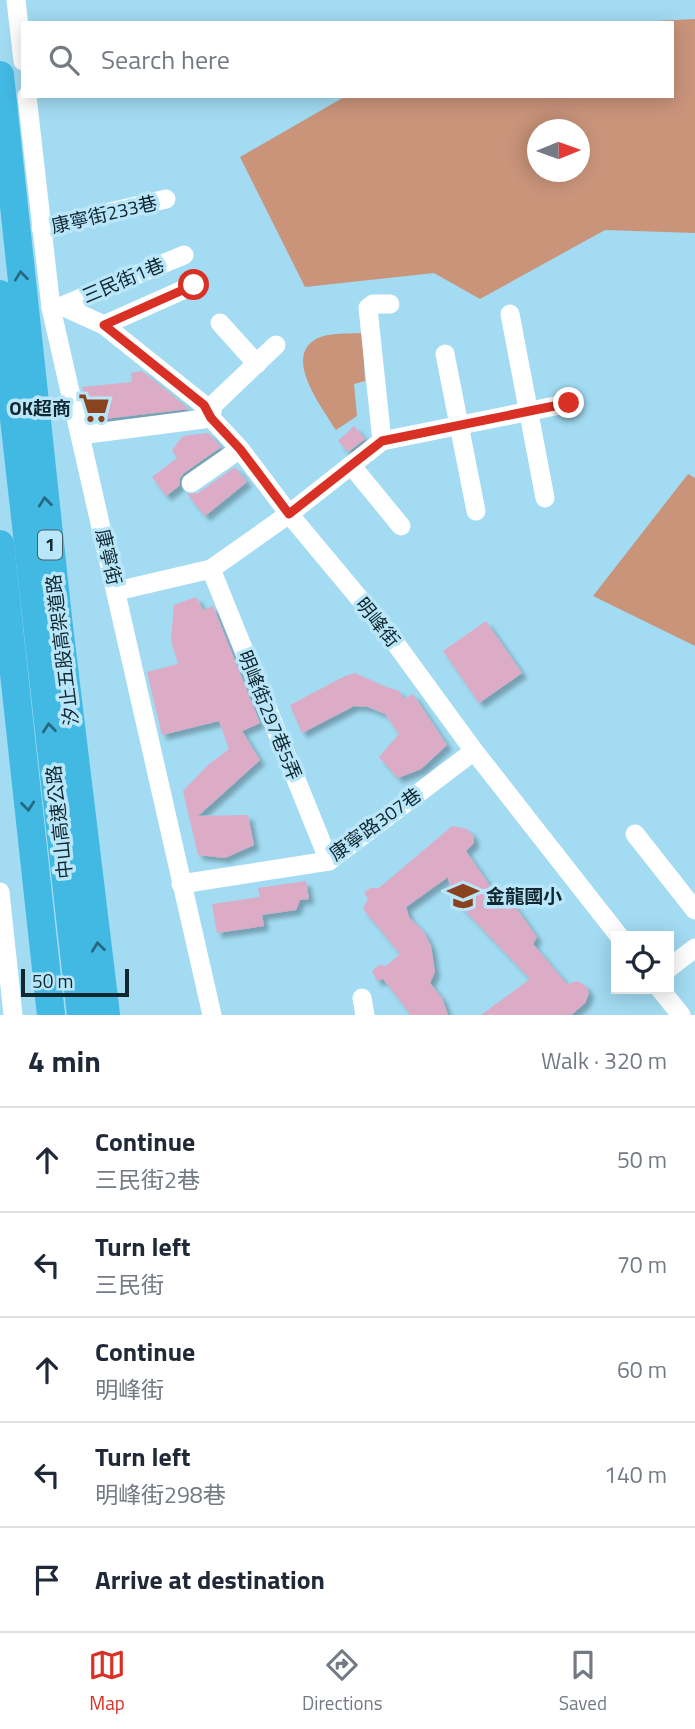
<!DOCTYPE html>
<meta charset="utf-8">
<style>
:root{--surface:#fff;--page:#f2f2f3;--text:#1f2937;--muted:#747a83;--line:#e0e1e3;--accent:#d93025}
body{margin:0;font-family:"Titillium Web","Noto Sans TC",sans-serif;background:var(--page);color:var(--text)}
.controls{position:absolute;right:21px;bottom:21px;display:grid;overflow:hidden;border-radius:0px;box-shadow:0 4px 18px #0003}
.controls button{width:63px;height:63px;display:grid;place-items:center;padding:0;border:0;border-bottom:2px solid var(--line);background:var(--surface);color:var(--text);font:35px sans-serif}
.compass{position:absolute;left:527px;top:119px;width:63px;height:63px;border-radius:50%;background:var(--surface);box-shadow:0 4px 18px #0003;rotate:89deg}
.scale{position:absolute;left:21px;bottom:18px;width:108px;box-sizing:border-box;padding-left:7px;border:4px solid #102730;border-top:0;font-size:19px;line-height:24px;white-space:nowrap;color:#102730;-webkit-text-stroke:5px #bae6f9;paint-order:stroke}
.stop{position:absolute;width:21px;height:21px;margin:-16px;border:5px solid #d93025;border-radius:50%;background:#fff}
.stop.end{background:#d93025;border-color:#fff;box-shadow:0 2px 7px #0008}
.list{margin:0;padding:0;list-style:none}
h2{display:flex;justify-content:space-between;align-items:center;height:91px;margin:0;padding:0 28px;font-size:30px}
h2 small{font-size:23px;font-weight:400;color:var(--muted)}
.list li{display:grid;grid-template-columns:46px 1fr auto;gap:21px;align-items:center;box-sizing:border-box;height:105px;padding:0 28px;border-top:2px solid var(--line)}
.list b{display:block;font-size:26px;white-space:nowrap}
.list p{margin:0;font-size:23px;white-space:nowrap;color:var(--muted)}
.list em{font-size:23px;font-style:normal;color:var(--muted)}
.icon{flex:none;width:38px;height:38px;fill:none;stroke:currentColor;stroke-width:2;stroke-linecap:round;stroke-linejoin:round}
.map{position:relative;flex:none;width:695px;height:1015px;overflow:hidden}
.search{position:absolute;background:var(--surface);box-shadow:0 4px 18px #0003;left:21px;right:21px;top:21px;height:77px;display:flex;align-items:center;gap:18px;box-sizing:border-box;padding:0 24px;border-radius:0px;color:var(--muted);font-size:26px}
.sheet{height:616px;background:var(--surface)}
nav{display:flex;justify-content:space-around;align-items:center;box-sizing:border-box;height:98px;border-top:2px solid var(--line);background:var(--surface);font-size:19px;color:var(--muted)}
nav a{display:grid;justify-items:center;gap:4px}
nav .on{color:var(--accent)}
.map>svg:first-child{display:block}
</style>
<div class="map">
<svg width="695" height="1015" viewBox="0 0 695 1015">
<defs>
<filter id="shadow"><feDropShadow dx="5" dy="5" stdDeviation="2" flood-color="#0004"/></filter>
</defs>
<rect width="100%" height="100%" fill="#a2dbf2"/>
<g fill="#ca947b" fill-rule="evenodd">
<path d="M695,19v214l-90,-3 -125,69 -46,-26 -129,14 -65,-130 106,-61h326v-73h-58zM538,130h42v42h-42z"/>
<path d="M362,333l3,48 -11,3 3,32 -21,14c-12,-20 -51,-69 -23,-89 12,-9 35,-7 49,-8z"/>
<path d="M688,474l7,4v168l-102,-50z"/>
</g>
<g fill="#dcabc5" filter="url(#shadow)">
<path d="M142,371l47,38 -94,11 -5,-3 -8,-30 50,-5 -1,-9z"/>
<path d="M354,426l11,13 -17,13 -10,-11z"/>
<path d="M208,433l13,14 -37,26 -4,5 -1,8 -13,10 -14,-19 25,-19 -5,-8 11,-14z"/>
<path d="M235,467l12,15 -42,34 -18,-22 11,-1z"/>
<path d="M196,597l7,13 10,-4 47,117 -18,8 18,29 -62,56 50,-1 6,30 -29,13 -27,-3 -15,-64 25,-26 21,-16 -10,-28 -57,14 -15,-63 31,-8 -7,-24 3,-35z"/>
<path d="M486,621l36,52 -43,30 -36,-52z"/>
<path d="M355,673l31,14 13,4 5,8 9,-5 34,51 -26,24 -23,9 -19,-21 20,-23 -14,-20 -17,-7 -14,-1 -52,27 -12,-28 55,-29z"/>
<path d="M452,826l15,3 6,6 1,8 -8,8 29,42 6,-6 36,50 -4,7 34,40 10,-3 9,5 3,7 -4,10 -14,12h-90l49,-36 -78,-82 -4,-20 -42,30 3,10 15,15 7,14 4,26 -5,11 12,15 6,17h-37l-28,-36 -6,2 -5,-10 7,-6 7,1 14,-12 -37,-45 5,-10 -4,-7 7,-4h8z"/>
<path d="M306,881l3,18 -9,1 -4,10 -34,5 2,11 -47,7 -5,-29 48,-7 -2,-9z"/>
</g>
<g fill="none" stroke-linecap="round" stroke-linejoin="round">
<g stroke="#fff" stroke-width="19">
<path d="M16,0l7,61"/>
<path d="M27,96l24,212 161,707"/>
<path d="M41,228l125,-29"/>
<path d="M62,306l122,-51"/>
<path d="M51,308l11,-2 42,19 100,80 7,13"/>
<path d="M510,314l35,184"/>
<path d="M220,323l37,41"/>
<path d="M104,325l90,-40"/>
<path d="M445,354l31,157"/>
<path d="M211,418l2,-13 63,-60"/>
<path d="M80,435l131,-17 29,31 49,65 96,115 89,122 145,185"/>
<path d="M382,441l-14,-133 5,-4h17"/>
<path d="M351,465l50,61"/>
<path d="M191,483l49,-34"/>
<path d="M211,569l118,292"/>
<path d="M117,591l94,-22 78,-55 93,-73 188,-38"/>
<path d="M635,834l60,76"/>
<path d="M181,884l148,-23 145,-110"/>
<path d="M0,892l13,123"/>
<path d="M669,968l26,-20"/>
<path d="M660,989l21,26"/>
<path d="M362,998l3,17"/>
</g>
<g stroke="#42b9e3" stroke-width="28">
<path d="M0,75l58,543 48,397"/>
<path d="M0,294l81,721"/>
<path d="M0,544l51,471"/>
</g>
</g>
<defs><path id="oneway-chevron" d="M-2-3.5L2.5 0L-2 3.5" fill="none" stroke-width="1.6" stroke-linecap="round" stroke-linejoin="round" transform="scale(1.75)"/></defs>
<g stroke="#266981">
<use href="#oneway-chevron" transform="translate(21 276) rotate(-96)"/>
<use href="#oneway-chevron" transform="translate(45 502) rotate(-96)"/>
<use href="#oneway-chevron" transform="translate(49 728) rotate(-96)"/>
<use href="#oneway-chevron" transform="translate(28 806) rotate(84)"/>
<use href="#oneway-chevron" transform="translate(98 947) rotate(-97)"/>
</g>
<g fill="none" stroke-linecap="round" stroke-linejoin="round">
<path stroke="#d93025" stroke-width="9" d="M194,285l-90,40 100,80 7,13 29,31 49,65 93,-73 187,-38"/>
</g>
<defs>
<symbol id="supermarket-bare" viewBox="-9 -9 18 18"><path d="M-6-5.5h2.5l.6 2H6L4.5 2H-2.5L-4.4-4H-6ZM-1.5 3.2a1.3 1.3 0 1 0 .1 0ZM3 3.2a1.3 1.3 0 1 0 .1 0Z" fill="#8a431f" stroke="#bae6f9" stroke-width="2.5" paint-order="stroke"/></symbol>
<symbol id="school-bare" viewBox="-9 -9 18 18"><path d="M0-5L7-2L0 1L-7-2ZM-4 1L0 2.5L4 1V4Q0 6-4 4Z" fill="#8a431f" stroke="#bae6f9" stroke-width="2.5" paint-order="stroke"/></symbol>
</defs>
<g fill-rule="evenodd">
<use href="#supermarket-bare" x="72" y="386" width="44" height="44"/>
<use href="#school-bare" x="441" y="874" width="44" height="44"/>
</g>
<g text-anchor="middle" stroke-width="7" stroke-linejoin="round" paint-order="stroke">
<rect fill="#bae6f9" stroke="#43606c" stroke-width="2" x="38" y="530.5" width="24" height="29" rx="5"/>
<g font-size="18" font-weight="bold" fill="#102730">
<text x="50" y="551">1</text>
</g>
<g font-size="19" fill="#102730" stroke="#bae6f9">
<text transform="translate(104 214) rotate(-13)" y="7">康寧街233巷</text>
<text transform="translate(123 280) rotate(-23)" y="7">三民街1巷</text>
<text transform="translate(109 557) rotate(77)" y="7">康寧街</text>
<text transform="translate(378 622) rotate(51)" y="7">明峰街</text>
<text transform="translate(62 650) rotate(-97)" y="7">汐止五股高架道路</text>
<text transform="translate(270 715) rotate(68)" y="7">明峰街297巷5弄</text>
<text transform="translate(59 822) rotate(-96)" y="7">中山高速公路</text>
<text transform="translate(375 824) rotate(-36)" y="7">康寧路307巷</text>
</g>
<g font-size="19" font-weight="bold" fill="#102730" stroke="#bae6f9" text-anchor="end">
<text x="71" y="415">OK超商</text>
<text x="486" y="903" text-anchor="start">金龍國小</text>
</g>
</g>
</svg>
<div class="controls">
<button><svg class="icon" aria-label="locate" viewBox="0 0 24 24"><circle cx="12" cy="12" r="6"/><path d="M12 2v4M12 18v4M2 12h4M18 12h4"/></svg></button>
</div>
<svg class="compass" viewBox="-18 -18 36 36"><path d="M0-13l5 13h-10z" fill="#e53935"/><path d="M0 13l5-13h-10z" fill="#747a83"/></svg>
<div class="scale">50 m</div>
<div class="stop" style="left:194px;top:285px"></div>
<div class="stop end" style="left:569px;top:403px"></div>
<div class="search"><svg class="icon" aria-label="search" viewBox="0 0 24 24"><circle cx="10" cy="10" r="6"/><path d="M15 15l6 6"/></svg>Search here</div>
</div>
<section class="sheet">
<h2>4 min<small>Walk · 320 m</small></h2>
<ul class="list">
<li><svg class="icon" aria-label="ahead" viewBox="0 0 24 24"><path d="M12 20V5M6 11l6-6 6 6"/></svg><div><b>Continue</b><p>三民街2巷</p></div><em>50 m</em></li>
<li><svg class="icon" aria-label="left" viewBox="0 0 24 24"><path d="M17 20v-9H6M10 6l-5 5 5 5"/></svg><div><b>Turn left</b><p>三民街</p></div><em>70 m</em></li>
<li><svg class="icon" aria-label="ahead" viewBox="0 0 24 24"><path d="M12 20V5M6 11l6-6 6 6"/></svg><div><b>Continue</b><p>明峰街</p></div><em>60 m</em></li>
<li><svg class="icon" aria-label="left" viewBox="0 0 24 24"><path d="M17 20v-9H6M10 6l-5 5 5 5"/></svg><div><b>Turn left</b><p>明峰街298巷</p></div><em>140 m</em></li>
<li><svg class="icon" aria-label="arrive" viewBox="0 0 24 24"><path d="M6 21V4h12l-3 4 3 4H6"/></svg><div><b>Arrive at destination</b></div></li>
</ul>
</section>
<nav>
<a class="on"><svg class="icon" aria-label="map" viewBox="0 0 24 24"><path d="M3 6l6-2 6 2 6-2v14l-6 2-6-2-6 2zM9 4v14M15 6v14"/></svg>Map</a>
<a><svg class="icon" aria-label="directions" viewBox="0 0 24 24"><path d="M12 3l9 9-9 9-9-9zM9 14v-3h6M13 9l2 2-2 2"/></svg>Directions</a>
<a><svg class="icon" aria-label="saved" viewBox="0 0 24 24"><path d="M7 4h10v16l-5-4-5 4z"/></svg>Saved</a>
</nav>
